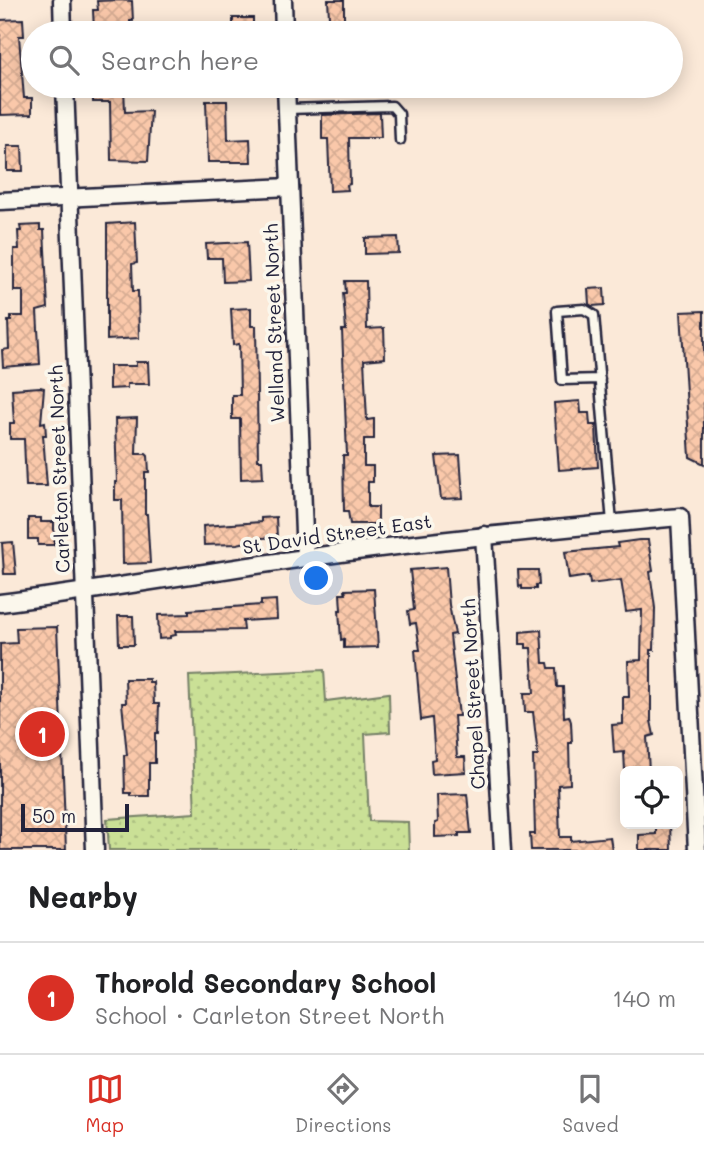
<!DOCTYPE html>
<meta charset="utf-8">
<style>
:root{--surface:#fff;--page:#f2f2f2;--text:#202124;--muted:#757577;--line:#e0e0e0;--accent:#d93025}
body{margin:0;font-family:Mali,sans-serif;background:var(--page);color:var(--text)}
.controls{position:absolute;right:21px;bottom:21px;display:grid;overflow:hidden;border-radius:10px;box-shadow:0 4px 18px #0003}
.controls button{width:63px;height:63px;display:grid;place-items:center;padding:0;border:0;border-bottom:2px solid var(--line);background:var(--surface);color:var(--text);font:35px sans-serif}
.scale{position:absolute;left:21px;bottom:18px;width:108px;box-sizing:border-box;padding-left:7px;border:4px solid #22223b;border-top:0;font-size:19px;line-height:24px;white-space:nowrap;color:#22223b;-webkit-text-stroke:5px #fbf7ec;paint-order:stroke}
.you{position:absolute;left:317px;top:579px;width:24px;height:24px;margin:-18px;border:5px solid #fff;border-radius:50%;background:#1a73e8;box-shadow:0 0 0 10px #1a73e833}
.badge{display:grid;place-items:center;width:46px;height:46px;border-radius:50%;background:var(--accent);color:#fff;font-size:23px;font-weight:700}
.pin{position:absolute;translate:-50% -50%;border:4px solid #fff;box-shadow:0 2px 7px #0006}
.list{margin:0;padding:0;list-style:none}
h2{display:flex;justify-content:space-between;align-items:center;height:91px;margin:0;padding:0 28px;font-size:30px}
h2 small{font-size:23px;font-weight:400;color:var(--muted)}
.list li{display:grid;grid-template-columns:46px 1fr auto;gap:21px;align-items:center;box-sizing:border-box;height:112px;padding:0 28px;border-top:2px solid var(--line)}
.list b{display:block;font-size:26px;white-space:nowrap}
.list p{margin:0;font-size:23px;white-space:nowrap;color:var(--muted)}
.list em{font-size:23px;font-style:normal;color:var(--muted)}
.icon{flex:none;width:38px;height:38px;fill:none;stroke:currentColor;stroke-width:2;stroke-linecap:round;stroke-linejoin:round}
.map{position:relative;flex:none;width:704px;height:850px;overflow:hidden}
.search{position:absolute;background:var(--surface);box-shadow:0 4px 18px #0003;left:21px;right:21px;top:21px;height:77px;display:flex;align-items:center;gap:18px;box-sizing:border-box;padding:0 24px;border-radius:38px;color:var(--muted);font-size:26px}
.sheet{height:203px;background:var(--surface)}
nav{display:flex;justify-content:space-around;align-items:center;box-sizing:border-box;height:98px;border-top:2px solid var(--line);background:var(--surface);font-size:19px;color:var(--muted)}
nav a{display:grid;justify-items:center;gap:4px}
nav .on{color:var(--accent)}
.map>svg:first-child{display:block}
</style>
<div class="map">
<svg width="704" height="850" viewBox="0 0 704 850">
<defs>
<pattern id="park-dots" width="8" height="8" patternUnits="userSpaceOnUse" patternTransform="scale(1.75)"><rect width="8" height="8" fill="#cae096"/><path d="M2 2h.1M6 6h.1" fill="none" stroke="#adc082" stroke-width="1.8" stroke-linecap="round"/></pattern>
<pattern id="building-cross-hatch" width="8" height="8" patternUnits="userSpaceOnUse" patternTransform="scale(1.75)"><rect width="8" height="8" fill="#fac8aa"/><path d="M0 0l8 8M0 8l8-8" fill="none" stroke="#d6ac93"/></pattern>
</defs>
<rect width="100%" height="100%" fill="#fbe9d8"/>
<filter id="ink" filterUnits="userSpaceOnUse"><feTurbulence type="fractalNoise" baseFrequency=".0143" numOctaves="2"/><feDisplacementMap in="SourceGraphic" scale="14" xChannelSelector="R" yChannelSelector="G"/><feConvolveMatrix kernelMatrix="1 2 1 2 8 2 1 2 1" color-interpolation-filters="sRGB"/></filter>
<g filter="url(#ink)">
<path fill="url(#park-dots)" stroke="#768168" stroke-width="2" d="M324,670l2,31 63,-8 1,39 -25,2 4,87 39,1 1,28h-300l-2,-31 88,-6 -6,-137z"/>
<g fill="url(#building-cross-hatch)" stroke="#22223b" stroke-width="2">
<path d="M120,0l12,1 1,20h-3v8l-36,1 -1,-20h5l-1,-9z"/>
<path d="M328,0h16v33h-14z"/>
<rect x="233" y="18" width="20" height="15"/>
<path d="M23,19l1,17h-5l5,62h8v16l-32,1v-95z"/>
<path d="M124,86l1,26 26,-1 -3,50 -37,-1 -1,-58h-17v-15z"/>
<path d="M206,101h21l1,39 22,-1 1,23h-43z"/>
<path d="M380,113l1,25h-32l1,46 -3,1 1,5 -18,1 -2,-52h-6v-24z"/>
<path d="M7,146h15l1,25h-16z"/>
<path d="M135,222l2,41 -5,1 1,27h5l1,47 -32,2v-116z"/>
<path d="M40,225v5h4l4,78 -11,3 3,53 -37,3 -1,-17 7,-1 -1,-28h3v-5h12v-25h-9v-42h5l-1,-18h3l-1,-5z"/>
<path d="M398,237l1,16 -34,1v-16z"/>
<path d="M247,242l2,39 -26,1 -1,-24h-15l-1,-14z"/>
<path d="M345,281h21l1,48 17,-1 1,30 -21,2 3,60 7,-1v20h-10v27h9v16h-5v25h10v17h-28l-2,-13h-4l-1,-56h4l-5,-125h4l-3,-37h3z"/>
<path d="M604,288l1,17 -13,1 -3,-2 -1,-15z"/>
<path d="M251,308v18h5l2,134h4l1,18 -22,1 -1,-60h-8v-24h8l-1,-51 -6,1 -2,-36z"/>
<path d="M704,311v153l-14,-7 -9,-145z"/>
<path d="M136,362h12l1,22h-22v4l-18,1v-23h27z"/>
<path d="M40,387l4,1 -3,35 4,-1 1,13h-3l4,51h-21l-2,-47h-14v-16h4l-2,-34z"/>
<path d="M580,401l1,12h8l1,12h6l2,42 -39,3 -5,-67z"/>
<path d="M137,418l-1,36h10l2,2 1,16h-4v42h2l3,49 -27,1 -1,-64h-7v-18h2l-2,-63z"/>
<path d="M460,455l3,43 -22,1 -5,-43z"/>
<path d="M276,517l1,20 -30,2v3l-10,2 -33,1 -1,-19 58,-4v-4z"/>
<path d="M28,518h13v4h13v23h-16v-6h-10z"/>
<path d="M639,540h9l5,31 -3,1 5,36 -1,42h-3v71l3,14 -7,2 2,34h-24l-1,-19 -10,1 -2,-28 11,-1v-27h6l-1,-36 13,-1 1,-50 -16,2 -5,-32 -31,4 -1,-8 -20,3 -4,-27 53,-5 -1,-4z"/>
<path d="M13,542l3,32h-12l-2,-31z"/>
<path d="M446,567l3,38 6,29 -5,1 9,81h-5l3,41h8l1,15 -34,2 -1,-14 4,-1 -3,-41 -11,2 -6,-70h5l-4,-27 -6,1 -2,-13 6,-1 -4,-40z"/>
<path d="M518,570h20l1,15h-3v4h-14v-3l-3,1z"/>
<path d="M374,589l4,58 -34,1v-9l-3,1 -2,-30h2l-1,-16h6l-1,-4z"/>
<path d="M276,600l1,19 -34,2 1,9 -69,1 1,4 -6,1v2l-11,1 -1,-24 31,-1v-4l72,-5v-4z"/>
<path d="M118,616h15l1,29h-15z"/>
<path d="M57,627l9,223h-66v-206l17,-1 -1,-15z"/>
<path d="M541,630l2,33h5l1,5h7l1,19h6l1,30 5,-1 2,6 1,21h-3l1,41 -12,1 2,52h11v4l39,-4 2,13h-81l-1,-16h5l-2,-78h5l-5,-44h-8l-1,-19h10l-3,-45h-5v-4h-6v-12z"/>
<path d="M125,679h24v3h4l1,22h5l-1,29h-3v30h-6v33h-18v-3h-6l-1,-38h3l-5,-52h4z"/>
<path d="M467,794l4,39h-12v3l-24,1v-14l3,-1 -1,-27z"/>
<path d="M656,824h14l1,26h-32v-15l17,-1z"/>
</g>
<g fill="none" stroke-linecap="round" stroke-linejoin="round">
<defs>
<g id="lane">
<path d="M287,109l105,-3 7,8 1,26"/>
<path d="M600,379l-38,1 -5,-69 27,-2 10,6 18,208"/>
</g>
<g id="street">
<path d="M62,0l1,33"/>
<path d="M283,0l1,33"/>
<path d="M65,86l30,764"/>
<path d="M286,86l19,472"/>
<path d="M0,201l290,-14"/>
<path d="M484,535l19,315"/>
<path d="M0,603c102,-13 203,-31 305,-45 125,-18 250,-29 375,-41l17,333"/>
</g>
</defs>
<use href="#lane" stroke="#22223b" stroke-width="13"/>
<use href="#street" stroke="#22223b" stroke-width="21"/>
<use href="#lane" stroke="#fbf7ec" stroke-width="8"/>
<use href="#street" stroke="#fbf7ec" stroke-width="16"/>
</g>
</g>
<g text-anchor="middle" stroke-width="7" stroke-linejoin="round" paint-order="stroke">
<g font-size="19" fill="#22223b" stroke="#fbf7ec">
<text transform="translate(274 323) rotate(-92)" y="7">Welland Street North</text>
<text transform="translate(59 469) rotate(-92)" y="7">Carleton Street North</text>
<text transform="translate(337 534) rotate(-8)" y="7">St David Street East</text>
<text transform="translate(473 694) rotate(-93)" y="7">Chapel Street North</text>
</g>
</g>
</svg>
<div class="controls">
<button><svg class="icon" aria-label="locate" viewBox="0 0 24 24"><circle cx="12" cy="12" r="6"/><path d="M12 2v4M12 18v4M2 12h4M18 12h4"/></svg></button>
</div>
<div class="scale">50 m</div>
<div class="you"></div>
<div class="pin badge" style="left:42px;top:734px">1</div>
<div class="search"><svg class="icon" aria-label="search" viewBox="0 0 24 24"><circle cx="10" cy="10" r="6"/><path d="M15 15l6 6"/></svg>Search here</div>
</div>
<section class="sheet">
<h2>Nearby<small></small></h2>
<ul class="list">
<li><span class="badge">1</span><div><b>Thorold Secondary School</b><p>School · Carleton Street North</p></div><em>140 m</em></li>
</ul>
</section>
<nav>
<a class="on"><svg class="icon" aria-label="map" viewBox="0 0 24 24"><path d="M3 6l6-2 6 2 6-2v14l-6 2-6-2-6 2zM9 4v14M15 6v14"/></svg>Map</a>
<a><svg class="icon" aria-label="directions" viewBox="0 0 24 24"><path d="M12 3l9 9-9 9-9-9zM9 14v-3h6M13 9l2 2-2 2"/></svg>Directions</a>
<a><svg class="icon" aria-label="saved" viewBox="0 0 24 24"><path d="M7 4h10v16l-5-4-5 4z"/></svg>Saved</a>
</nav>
